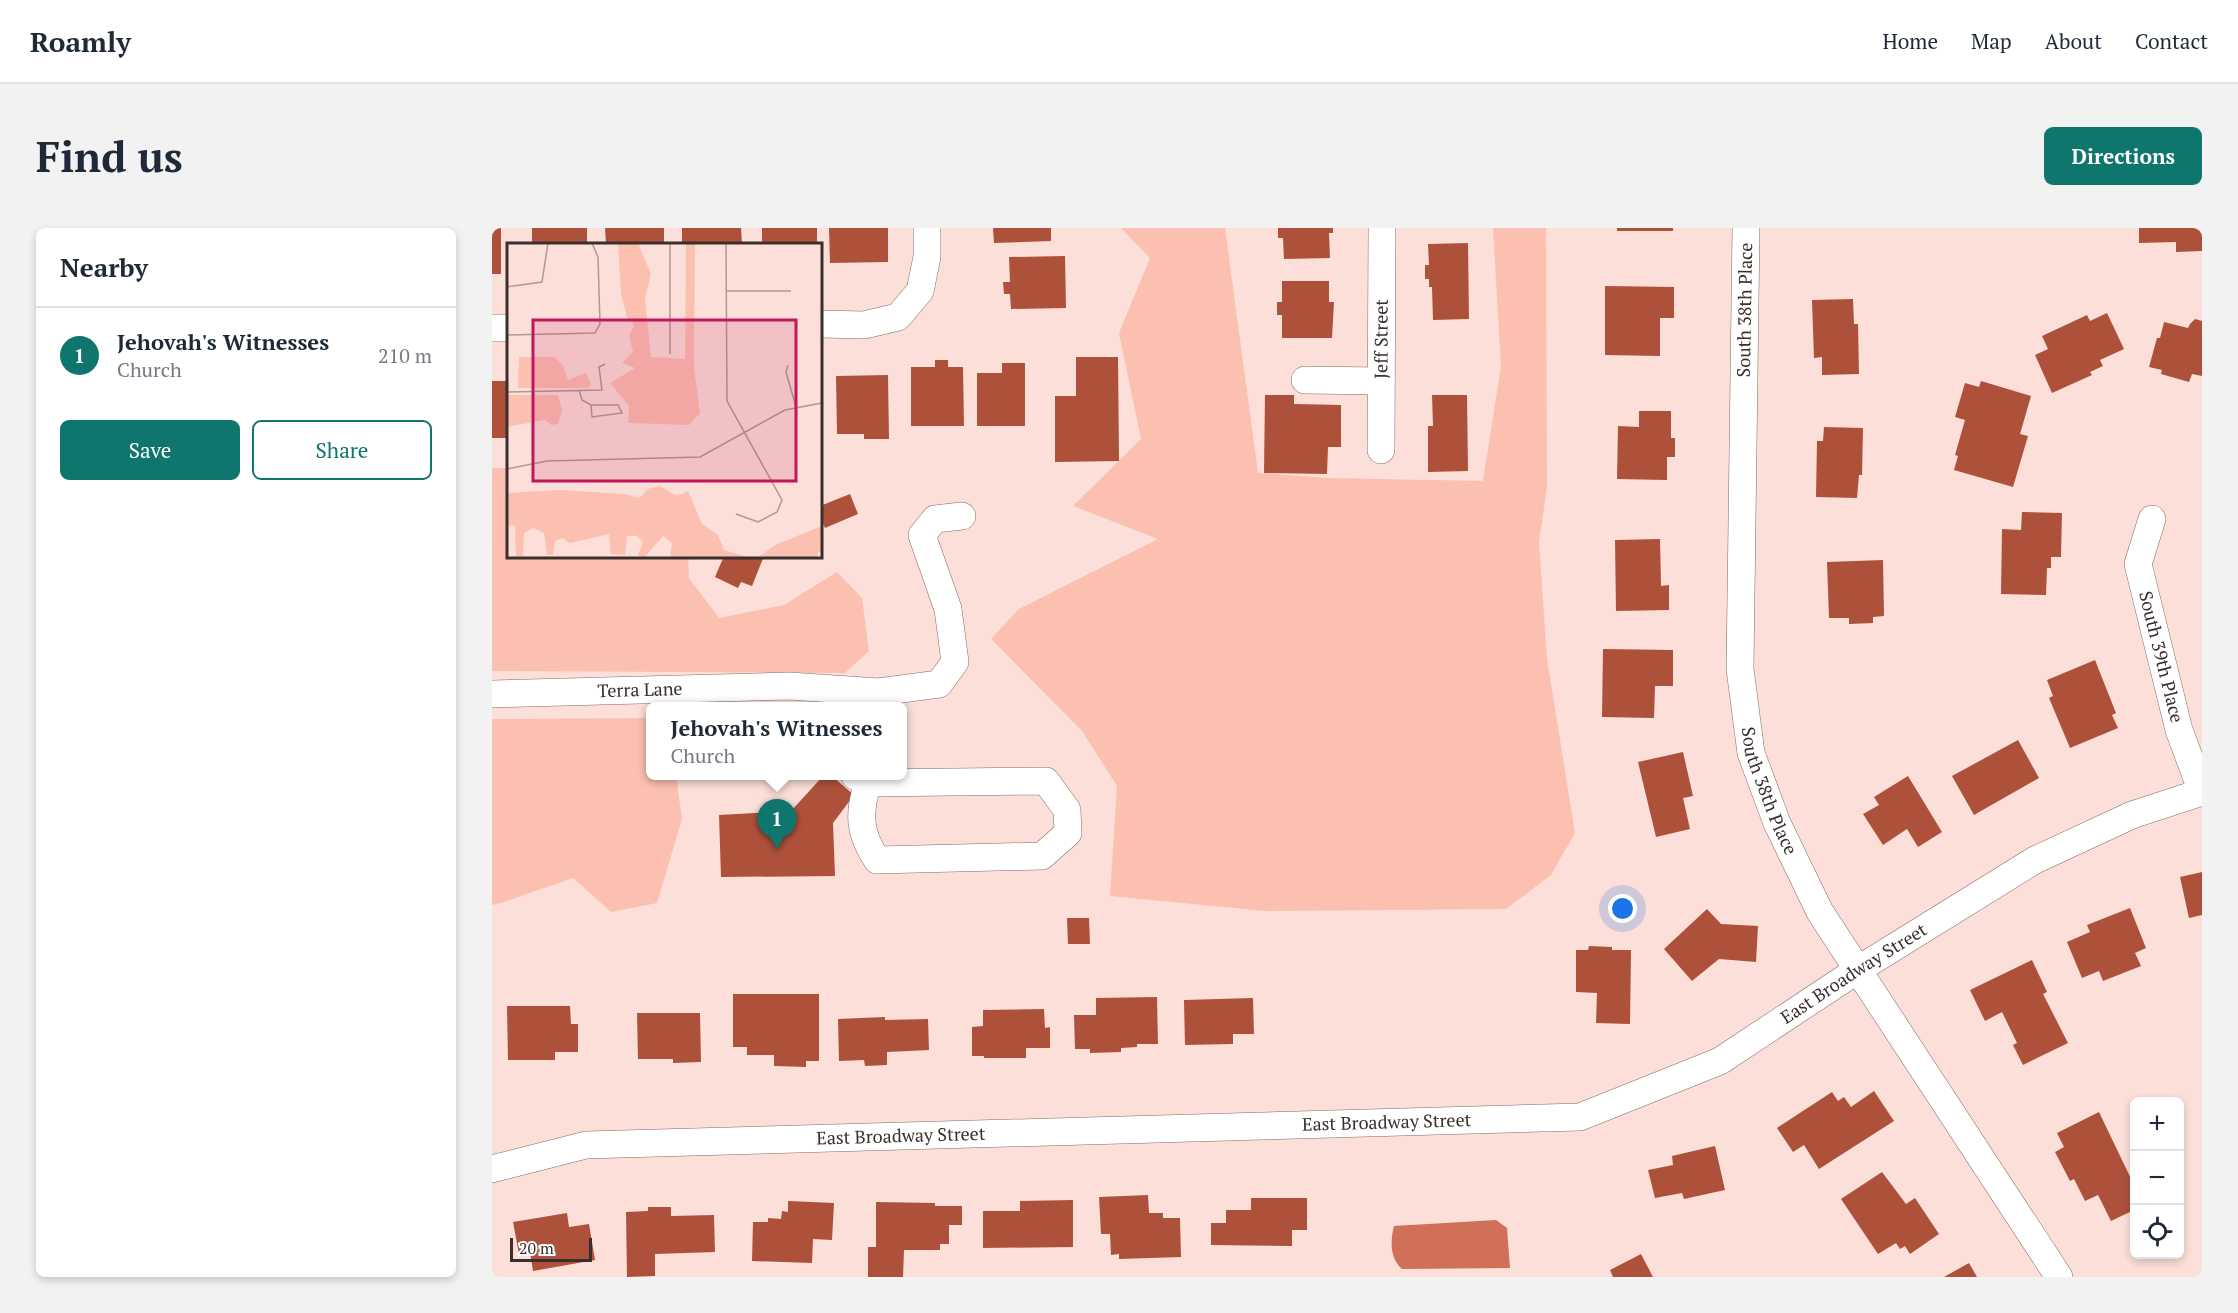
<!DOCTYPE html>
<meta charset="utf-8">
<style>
:root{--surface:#fff;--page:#f2f2f3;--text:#1f2937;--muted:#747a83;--line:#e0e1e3;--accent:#0f766e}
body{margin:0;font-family:"PT Serif",serif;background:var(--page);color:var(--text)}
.controls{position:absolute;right:18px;bottom:18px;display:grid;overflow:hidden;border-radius:9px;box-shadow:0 3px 9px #0003}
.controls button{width:54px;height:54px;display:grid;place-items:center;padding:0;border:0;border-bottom:2px solid var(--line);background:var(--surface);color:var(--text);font:30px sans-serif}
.scale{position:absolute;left:18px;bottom:15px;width:82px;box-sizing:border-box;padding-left:6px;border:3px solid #3a2f2c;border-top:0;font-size:16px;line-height:21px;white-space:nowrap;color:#3a2f2c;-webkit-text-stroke:4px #fff;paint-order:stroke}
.you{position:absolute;left:1131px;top:681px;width:21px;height:21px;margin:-15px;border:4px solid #fff;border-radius:50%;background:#1a73e8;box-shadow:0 0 0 9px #1a73e833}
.badge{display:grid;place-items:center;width:39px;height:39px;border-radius:50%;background:var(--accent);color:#fff;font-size:20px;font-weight:700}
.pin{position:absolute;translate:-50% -50px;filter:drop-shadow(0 2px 3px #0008)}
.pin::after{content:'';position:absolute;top:32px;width:21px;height:18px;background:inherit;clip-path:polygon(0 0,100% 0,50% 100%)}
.popup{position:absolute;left:154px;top:474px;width:261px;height:78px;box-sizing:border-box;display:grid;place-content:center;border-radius:9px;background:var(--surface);filter:drop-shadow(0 2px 4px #0005);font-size:20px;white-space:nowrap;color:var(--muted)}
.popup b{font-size:22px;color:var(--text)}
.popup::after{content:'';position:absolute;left:50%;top:100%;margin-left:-12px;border:12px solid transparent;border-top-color:var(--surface)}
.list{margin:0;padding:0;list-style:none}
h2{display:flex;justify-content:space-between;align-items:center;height:78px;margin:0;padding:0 24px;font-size:26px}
h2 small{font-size:20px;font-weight:400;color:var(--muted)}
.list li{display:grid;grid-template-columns:39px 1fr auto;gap:18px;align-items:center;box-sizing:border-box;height:96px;padding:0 24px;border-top:2px solid var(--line)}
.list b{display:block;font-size:22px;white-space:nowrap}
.list p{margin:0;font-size:20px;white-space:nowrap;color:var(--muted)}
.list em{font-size:20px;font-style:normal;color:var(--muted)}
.actions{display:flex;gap:12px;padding:18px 24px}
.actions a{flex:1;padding:14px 0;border:2px solid var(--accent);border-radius:9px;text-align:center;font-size:21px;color:var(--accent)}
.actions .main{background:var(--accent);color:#fff}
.icon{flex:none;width:33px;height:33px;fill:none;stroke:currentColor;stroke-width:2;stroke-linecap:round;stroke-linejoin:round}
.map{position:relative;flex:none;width:1710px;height:1049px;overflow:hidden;border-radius:9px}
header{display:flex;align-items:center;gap:36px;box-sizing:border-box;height:84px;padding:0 30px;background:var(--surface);border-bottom:2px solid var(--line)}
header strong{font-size:28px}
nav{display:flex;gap:33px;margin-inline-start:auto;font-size:21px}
.intro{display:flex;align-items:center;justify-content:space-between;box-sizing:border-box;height:144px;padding:0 36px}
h1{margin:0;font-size:42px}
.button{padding:15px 27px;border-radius:9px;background:var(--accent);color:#fff;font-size:21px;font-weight:700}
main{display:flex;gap:36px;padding:0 36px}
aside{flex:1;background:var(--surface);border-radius:9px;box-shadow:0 3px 9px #0003}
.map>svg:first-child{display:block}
</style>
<header>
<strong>Roamly</strong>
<nav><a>Home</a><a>Map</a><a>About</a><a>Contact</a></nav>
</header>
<div class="intro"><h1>Find us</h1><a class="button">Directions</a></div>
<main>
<aside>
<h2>Nearby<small></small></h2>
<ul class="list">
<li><span class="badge">1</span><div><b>Jehovah's Witnesses</b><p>Church</p></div><em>210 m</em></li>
</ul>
<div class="actions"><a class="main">Save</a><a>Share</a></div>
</aside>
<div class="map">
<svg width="1710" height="1049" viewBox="0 0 1710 1049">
<rect width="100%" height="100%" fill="#fbdfd8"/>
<g fill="#fcc0b1">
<path d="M629,0h104l33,245 70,5 155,3 18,-115 -8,-138h53l1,259 -8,55 8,117 28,174 -24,42 -45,34 -241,2 -155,-15 7,-110 -35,-55 -91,-92 28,-30 139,-70 -85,-33 68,-67 -22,-106 31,-75z"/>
<path d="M0,240h16v88l180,1 1,21 30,40 65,-13 53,-33 25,26 7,53 -24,22 -353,-2z"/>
<path d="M159,490v58h25l6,43 -25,84 -46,9 -38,-34 -72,25 -9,2v-186z"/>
</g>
<path fill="#d17059" d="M1004,992l11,8 3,40 -108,1c-12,-11 -12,-27 -8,-43z"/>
<g fill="#ae513b">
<rect x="0" y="0" width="9" height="46"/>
<rect x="40" y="0" width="55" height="16"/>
<path d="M113,0h59v16h-58z"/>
<path d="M190,0h59l1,16h-60z"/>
<rect x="270" y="0" width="55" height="16"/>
<path d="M337,0h59v34l-58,1z"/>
<path d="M501,0h58v13l-57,2z"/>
<path d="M786,0h55v5h-4l1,25 -46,1 -1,-21h-5z"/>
<rect x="1125" y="0" width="56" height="3"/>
<path d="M1647,0h63v23l-26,1v-10l-37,1z"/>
<path d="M976,15l1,76 -36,1 -1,-33h-3v-8h-4v-14h4l-1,-21z"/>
<path d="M573,28l1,52 -55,1 -1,-15h-6l-1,-12h7l-1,-25z"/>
<path d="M790,53h47v21h5l-2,36h-50v-23h-5v-13h5z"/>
<path d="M1113,58l69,1v31h-14v38l-55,-1z"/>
<path d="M1361,71l1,25h4l1,50 -37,1v-18l-8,1 -2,-58z"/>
<path d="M1615,85l17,36 -24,11 3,6 -13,6 2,3 -40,18 -17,-38 13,-6 -6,-13 45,-21 3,6z"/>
<path d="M1703,91l7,2v55l-10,-2 -3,8 -28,-8 1,-4 -13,-3 8,-29h3l4,-16 24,6 2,-4z"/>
<path d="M584,129h42l1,104 -64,1v-66h21z"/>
<path d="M443,132h13v7h15l1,59h-53v-59h24z"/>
<path d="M510,135h23v63h-48v-53h25z"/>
<path d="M396,147l1,64h-25v-5h-27l-1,-58z"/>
<path d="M0,153h16l-2,57h-14z"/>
<path d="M1489,153l50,15 -11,38 8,2 -15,51 -59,-17 4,-14 -3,-1 10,-35 -10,-3 10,-34 14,4z"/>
<path d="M773,167h29v9l47,1v42h-13l-1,27 -63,-1z"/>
<path d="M940,167h35l1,76 -40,1v-46h5z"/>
<path d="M1147,183h32v27h4v19h-8v23l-50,-1 1,-53 21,1z"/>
<path d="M1332,199l39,1 -1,47h-3l-2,23 -41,-1 1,-56h6z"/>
<path d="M358,266l8,20 -33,14 -5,-12v-10z"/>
<path d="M1530,284l40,1 -1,44h-10v11h-4l-1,27 -45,-1 1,-65 19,1z"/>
<path d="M1168,311l1,47 8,-1v25l-53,1 -1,-71z"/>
<path d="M232,328h40l-12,30 -11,-4 -3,6 -23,-11z"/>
<path d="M1391,332l1,56 -11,1v6l-24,1v-6h-20l-2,-56z"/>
<path d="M1111,421l70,1v36h-18l-1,32 -52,-1z"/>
<path d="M1603,432l21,53 -4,2 6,13 -48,20 -21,-50 4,-2 -6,-16z"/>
<path d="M1526,512l21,38 -65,37 -22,-39z"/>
<path d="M1191,524l10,44 -10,2 7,31 -34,8 -18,-75z"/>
<path d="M331,548h9l22,19 -21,28 2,53 -114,1 -2,-62 72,-4z"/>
<path d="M1416,548l34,56 -24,15 -11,-18 -24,16 -20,-31 16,-9 -5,-8z"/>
<path d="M1710,644v43l-13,3 -9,-41z"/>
<path d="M1638,680l16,40 -11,5 6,13 -38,15 -4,-10 -17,7 -15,-36 23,-10 -3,-7z"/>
<path d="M1215,681l14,15 37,2 -2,36 -37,-3 -27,22 -28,-32z"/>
<path d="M575,690h22l1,26h-22z"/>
<path d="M1097,718l23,1v3h19l-1,74 -34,-1 1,-30 -21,-1v-42h12z"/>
<path d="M1540,732l15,32 -4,2 25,49 -45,22 -10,-20 4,-2 -15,-31 -17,9 -15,-31z"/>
<path d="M241,766h86v67h-13v6l-32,-1v-11h-27v-8h-14z"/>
<path d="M665,769l1,47h-21v3l-16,1v4l-31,1v-4h-15l-1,-34h22v-17z"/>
<path d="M761,770l1,36h-21v10l-48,1 -1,-45z"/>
<path d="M15,778h63l1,18h7v28h-23v8h-47z"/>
<path d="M552,781l1,19 5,-1v21h-24v10h-42v-2h-12v-29l11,-1v-16z"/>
<path d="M145,785h63l1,49 -28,1v-4h-35z"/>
<path d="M393,789v3l43,-1 1,31 -42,2v13l-22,1 -1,-6 -25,1 -1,-42z"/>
<path d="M1382,863l20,30 -75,48 -15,-24 -11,7 -16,-24 55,-36 6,9 6,-4 7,10z"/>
<path d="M1607,884l35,73v25l-23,11 -13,-26 -13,6 -11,-22 -4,2 -15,-29 9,-5 -7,-14z"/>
<path d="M1223,918l10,44 -41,9 -2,-6 -27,5 -7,-28 25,-5 -1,-9z"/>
<path d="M1390,944l24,32 9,-6 24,36 -29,20 -5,-8 -5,3 -4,-6 -18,11 -37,-55z"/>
<path d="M656,967l1,18h14v5h17l1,39 -62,2v-5l-8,1 -1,-21h-9l-2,-37z"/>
<path d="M759,970h56v32h-15v16l-81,-1v-22h15v-13h25z"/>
<path d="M581,972v47l-90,1v-37h37v-10z"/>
<path d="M296,973l46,2 -2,37 -19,-1 -1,24 -60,-2 1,-39h15v-4l13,1 1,-8 6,1z"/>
<path d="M384,974l59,1v3h27v19h-13v19h-9v6h-36l-1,27h-35v-30h8z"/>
<path d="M156,979h23v9l43,-1 1,37 -60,2v22l-28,1 -1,-65 22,-1z"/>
<path d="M75,985l2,14 20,-3 6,36 -62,11 -3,-19 -11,2 -6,-32z"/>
<path d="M1149,1026l12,23h-40l-3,-7z"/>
<path d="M1477,1035l8,14h-33z"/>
</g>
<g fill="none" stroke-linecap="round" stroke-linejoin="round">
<defs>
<g id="minor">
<path id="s1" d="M1254,0l-6,441 11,84 26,70 43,89 239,365"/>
<path d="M328,96l44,1 34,-8 22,-26 7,-34v-29"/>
<path d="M0,100h16"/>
<path d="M813,152l76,1"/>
<path id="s2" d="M889,222l1,-222"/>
<path id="s3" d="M0,466l297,-8 90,6 60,-8 16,-22 -7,-53 -26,-74 13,-16 27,-3"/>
<path d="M363,548l13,7 178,-2 21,29 1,23 -26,23 -165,4c-18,-27 -19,-47 -9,-77"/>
<path id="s4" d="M0,941l94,-24 994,-28 140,-56 139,-92 176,-109 97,-45 70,-23 -23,-62 -41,-166 14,-45"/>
</g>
</defs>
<use href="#minor" stroke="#836a64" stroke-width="28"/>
<use href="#minor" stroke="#fff" stroke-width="27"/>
</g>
<g text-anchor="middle" stroke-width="6" stroke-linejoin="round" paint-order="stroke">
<g font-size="18" fill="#3a2f2c" stroke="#fff">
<text transform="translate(1253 82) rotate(-89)" y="6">South 38th Place</text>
<text dy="6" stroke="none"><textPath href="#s2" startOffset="111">Jeff Street</textPath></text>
<text transform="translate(1669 429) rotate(76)" y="6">South 39th Place</text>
<text dy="6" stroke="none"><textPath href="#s3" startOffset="148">Terra Lane</textPath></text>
<text dy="6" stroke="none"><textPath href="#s1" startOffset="567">South 38th Place</textPath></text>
<text dy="6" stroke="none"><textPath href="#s4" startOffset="1402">East Broadway Street</textPath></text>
<text dy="6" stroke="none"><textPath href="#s4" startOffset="898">East Broadway Street</textPath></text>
<text dy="6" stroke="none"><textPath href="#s4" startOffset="412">East Broadway Street</textPath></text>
</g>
</g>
<g transform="translate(15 15)">
<rect width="315" height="315" fill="#fbdfd8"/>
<path d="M111,0h20l13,31 -6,24 6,59 34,2 1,-116h9l-1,125 6,45 -11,12 -61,-2 1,-17 -19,-23 25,-15 -13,-5 11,-11 -4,-16 5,-11 -7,-8 -6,-23zM12,114h36l8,8 5,15 18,-7 5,12 -4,3h-69zM0,152h51l4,16 -4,13 -7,1 -6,-5 -38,7zM152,243l18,10 11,-5 14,33 16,11 6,15 27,8h-81l2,-15 -9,-7 -19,22 -6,-3 5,-13 -6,-6h-10l-2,19 -14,-1 -2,-20 -39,9 -8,-5 -7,3 -2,14h-6l-3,-22 -11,-5 -9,5 -1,23 -7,1 -1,-32 -8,1v-33l53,-3 65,4 14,4 9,-9zM315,283v27l-4,-2v7h-61l18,-13z" fill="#fcc0b1"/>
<path fill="none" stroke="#ae9993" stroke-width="1.5" d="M219,0l1,158 55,99 -5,12 -19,10 -22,-8M0,44l35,-5 6,-39M219,48h65M0,92l88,-2 5,-9 -2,-67 -6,-14M163,111v-111M281,122l-2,7 10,35M72,147l3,10 9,5h27l4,8 -30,4 -1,-12M0,149l95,-2 -3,-23 6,-3M0,226l40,-8 153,-4 85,-47 37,-7"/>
<path fill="#c2185b" fill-opacity="0.15" stroke="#c2185b" stroke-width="3" d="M26,77h263v161h-263z"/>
<rect width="315" height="315" fill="none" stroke="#3a2f2c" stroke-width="3"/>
</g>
</svg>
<div class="controls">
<button>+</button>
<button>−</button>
<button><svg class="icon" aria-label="locate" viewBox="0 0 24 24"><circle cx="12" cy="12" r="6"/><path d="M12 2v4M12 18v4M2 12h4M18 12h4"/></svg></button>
</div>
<div class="scale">20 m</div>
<div class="you"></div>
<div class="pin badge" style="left:285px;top:621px">1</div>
<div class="popup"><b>Jehovah's Witnesses</b>Church</div>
</div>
</main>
